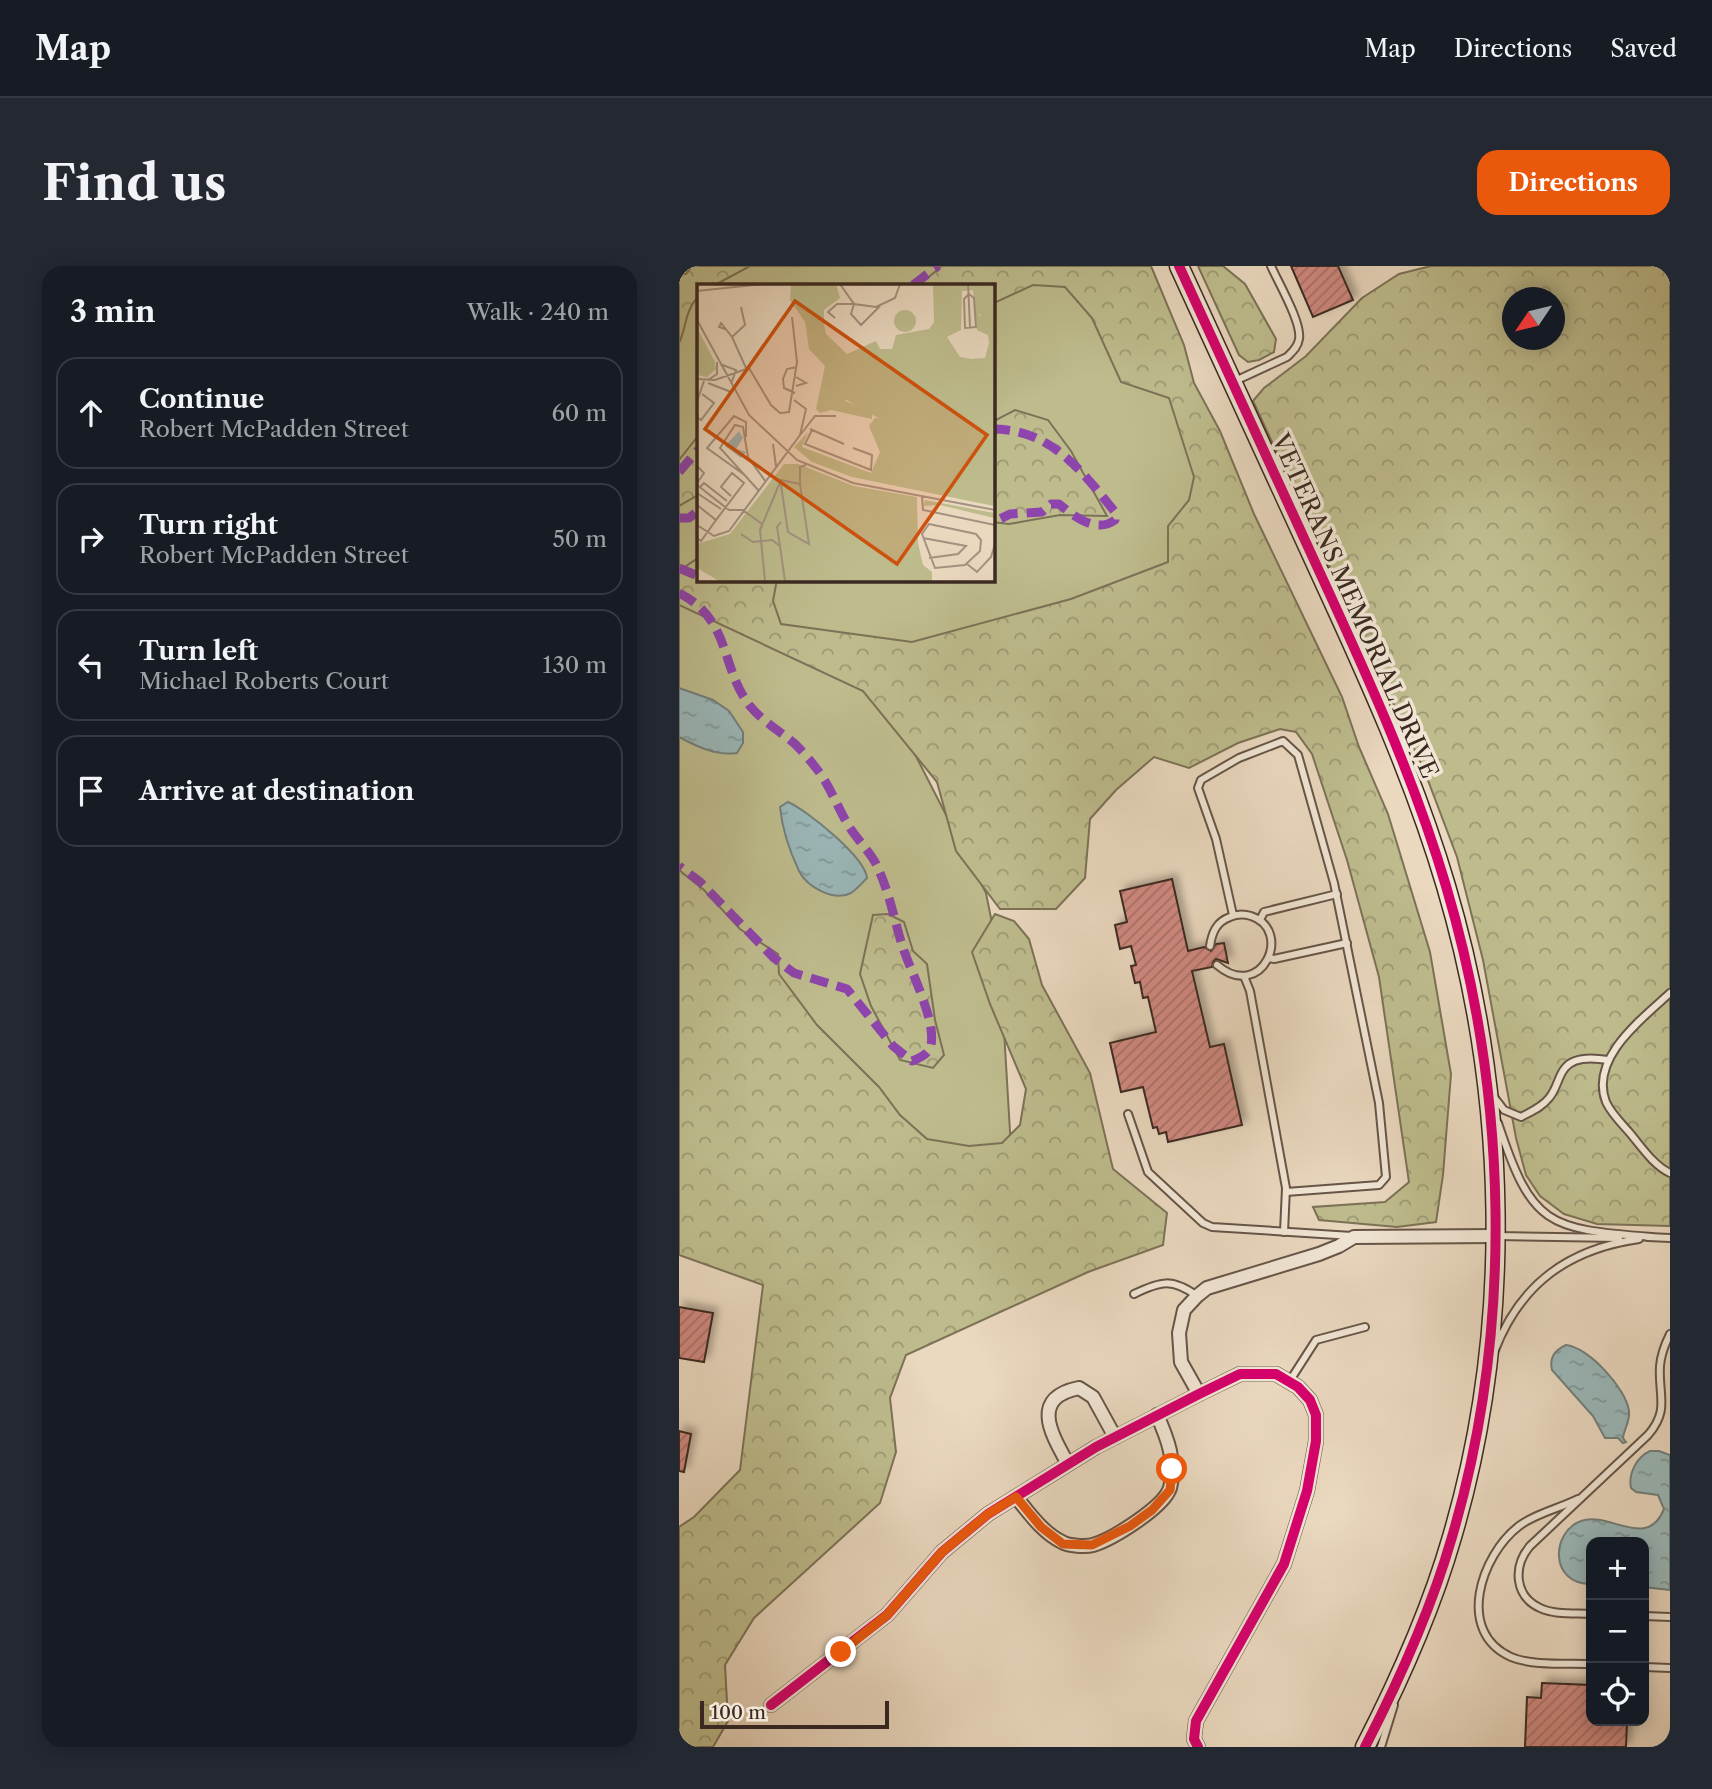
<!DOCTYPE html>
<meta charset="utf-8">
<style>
:root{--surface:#171b24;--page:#242831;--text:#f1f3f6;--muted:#9ea1a6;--line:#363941;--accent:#ea580c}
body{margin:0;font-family:"Libre Caslon Text",serif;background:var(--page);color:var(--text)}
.controls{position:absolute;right:21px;bottom:21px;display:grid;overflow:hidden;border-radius:14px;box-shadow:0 4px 18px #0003}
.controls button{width:63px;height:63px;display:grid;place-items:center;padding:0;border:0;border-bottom:2px solid var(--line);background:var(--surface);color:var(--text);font:35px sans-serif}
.compass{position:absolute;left:823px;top:21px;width:63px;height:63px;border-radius:50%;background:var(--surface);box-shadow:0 4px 18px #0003;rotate:235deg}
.scale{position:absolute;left:21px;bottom:18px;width:189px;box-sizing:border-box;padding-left:7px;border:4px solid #3b2921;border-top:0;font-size:19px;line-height:24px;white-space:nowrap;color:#3b2921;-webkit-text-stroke:5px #f1e6d5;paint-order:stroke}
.stop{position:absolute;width:21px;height:21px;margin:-16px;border:5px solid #ea580c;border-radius:50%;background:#fff}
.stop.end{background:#ea580c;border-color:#fff;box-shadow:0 2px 7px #0008}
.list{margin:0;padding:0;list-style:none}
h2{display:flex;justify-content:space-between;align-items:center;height:91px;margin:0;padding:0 28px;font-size:30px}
h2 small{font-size:23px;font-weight:400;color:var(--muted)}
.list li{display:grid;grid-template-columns:46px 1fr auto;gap:21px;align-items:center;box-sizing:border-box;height:112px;margin:0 14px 14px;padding:0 14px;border:2px solid var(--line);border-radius:21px}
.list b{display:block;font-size:26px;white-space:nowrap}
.list p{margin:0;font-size:23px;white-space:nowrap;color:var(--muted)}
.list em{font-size:23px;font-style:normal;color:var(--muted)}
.icon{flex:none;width:38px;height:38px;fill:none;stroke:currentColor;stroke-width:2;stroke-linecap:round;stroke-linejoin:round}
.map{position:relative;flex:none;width:991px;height:1481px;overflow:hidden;border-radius:21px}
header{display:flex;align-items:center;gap:42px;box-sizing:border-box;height:98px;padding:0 35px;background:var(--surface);border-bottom:2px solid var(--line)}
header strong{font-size:33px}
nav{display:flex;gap:38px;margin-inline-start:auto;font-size:24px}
.intro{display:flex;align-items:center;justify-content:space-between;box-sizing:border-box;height:168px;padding:0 42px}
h1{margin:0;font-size:49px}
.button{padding:18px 32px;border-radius:21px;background:var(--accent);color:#fff;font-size:24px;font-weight:700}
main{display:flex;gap:42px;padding:0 42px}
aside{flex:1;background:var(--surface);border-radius:21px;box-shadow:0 4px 18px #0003}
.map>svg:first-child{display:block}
</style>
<header>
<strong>Map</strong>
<nav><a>Map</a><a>Directions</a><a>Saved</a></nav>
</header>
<div class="intro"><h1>Find us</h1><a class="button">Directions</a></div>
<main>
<aside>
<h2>3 min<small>Walk · 240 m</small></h2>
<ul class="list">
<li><svg class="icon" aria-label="ahead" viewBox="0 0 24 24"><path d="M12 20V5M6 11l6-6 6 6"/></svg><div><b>Continue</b><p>Robert McPadden Street</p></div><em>60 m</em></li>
<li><svg class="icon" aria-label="right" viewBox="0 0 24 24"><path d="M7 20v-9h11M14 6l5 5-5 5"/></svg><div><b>Turn right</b><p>Robert McPadden Street</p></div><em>50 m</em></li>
<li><svg class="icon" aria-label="left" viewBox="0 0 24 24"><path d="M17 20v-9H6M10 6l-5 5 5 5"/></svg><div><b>Turn left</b><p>Michael Roberts Court</p></div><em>130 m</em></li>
<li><svg class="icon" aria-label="arrive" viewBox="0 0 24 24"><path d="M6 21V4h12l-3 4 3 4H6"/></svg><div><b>Arrive at destination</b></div></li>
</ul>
</aside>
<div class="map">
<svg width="991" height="1481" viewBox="0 0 991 1481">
<defs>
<pattern id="forest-crowns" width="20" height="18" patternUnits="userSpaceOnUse" patternTransform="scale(1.75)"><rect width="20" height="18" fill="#bebc8d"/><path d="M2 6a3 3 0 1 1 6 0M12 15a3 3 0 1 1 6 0" fill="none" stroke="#9c9973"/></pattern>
<pattern id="water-ripples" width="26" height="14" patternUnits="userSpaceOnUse" patternTransform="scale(1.75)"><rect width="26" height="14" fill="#9ab8b9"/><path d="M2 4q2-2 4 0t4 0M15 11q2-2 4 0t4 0" fill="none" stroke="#7f9696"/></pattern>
<pattern id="building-hatch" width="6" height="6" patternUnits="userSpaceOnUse" patternTransform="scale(1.75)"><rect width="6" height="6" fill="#d08981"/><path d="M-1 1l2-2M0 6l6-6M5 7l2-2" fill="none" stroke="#aa7069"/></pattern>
<filter id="shadow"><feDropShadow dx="5" dy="-5" stdDeviation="3.5" flood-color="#0004"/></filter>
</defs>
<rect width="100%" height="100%" fill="#ead8bf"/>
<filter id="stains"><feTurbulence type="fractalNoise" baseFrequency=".00286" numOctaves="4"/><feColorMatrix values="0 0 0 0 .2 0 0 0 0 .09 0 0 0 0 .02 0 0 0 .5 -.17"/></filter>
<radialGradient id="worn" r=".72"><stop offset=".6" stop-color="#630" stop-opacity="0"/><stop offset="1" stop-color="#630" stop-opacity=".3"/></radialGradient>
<path fill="#bebc8d" stroke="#7c7257" stroke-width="2" fill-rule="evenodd" d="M0,0h453l84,246 -37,57 -300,115 107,209 14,70 13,219 -110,-30 -224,-265zM19,19h294v294h-294z"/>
<g fill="url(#forest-crowns)" stroke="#7c7257" stroke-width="2" fill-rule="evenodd">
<path d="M13,0h58l-35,19h-17v12c-13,13 -12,32 -19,46v-70l7,1z"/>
<path d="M263,0h209l33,79 10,38 26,48 34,83 88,183 17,50 29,67 42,138 21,122 -8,101 -7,47 -39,5 -78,-7 -6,-13 72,-5 24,-20 -30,-205 -32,-117 -35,-106 -16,-22 -16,-3 -42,14 -49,25 -35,-11 -38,33 -26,29 -5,59 -29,31h-56l-44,-58 -19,-69 -74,-91 -184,-86v-34l19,-13v21h79l-4,22 8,23 131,18 159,-43 97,-37v-36l21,-26 5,-23 -25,-79 -48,-16 -29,-64 -27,-31 -32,-2 -41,19v-19h-73z"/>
<path d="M519,0h25l22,18 31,55 -2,13 -15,8 -11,2 -9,-7z"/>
<path d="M752,0h239v960l-73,-2 -33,-10 -24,-18 -14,-21 -10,-37 -33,-178 -26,-103 -33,-87 -171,-369 11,-13 42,-32 56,-58 37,-24zM834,32h42v42h-42z"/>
<path d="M336,144l33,10 23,31 36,65 -47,-1 -51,9 -17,-2v-100z"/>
<path d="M19,170v59l-19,11v-46z"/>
<path d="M0,604l25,20 36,39 38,25 1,20 38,51 62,62 21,28 27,24 42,7 33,-3 18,-18 6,-36 -36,-85 -18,-52 23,-38 19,7 15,18 13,46 48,88 23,96 54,44 -4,32 -75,27 -182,83 -16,43 6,54 -16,51 -126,115 -29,47 3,56 -15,26h-34v-220l15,-10 46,-47 23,-185 -84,-30z"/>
<path d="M209,648l16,8 9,29 14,13 8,56 9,35 -11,13 -33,-8 -29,-54 -11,-32 13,-59z"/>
</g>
<g fill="url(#water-ripples)" stroke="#747f7c" stroke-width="2">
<path d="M0,422l34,12 16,11 14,21v11l-6,10c-21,3 -39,-6 -58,-16z"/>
<path d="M109,536c20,9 77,55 79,76 -5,5 -10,11 -16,15 -17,9 -44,-6 -52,-22 -9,-19 -17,-43 -19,-64z"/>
<path d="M887,1079c22,2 60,43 63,66 1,11 -5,18 -6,27l3,4 -3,1 -5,-5h-13l-12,-22 -41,-46c-3,-12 3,-20 14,-25z"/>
<path d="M971,1185h9l11,4v135l-26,-3v-45h-53v42c-42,0 -40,-52 -10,-63 29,-10 66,30 83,-12l-6,-14 -22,-3 -5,-4c-3,-15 6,-31 19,-37z"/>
</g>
<g fill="url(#building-hatch)" stroke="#3b2921" stroke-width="2" filter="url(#shadow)">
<path d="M612,0h47l15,34 -40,17z"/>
<path d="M493,613l16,72 16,-4 7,4 5,-7 8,-1 4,20 -12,-4 -3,3 -1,5 -20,4 18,76 14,-3 18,81 -74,17 -2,-10 -7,2 -2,-7 -4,1 -10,-41 -22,5 -11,-49 46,-11 -8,-35 -5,1 -3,-16 -5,1 -4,-17 5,-1 -5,-19 -11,3 -5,-24 12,-3 -7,-31z"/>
<path d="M0,1041l34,6 -9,49 -25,-4z"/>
<path d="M0,1165l12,3 -7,38 -5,-1z"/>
<path d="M863,1417l49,2v36h36l-1,26h-101l2,-50 14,1z"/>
</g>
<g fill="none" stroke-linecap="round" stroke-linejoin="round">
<defs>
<g id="lane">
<path d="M556,115l52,-24c5,-5 11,-10 12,-18 3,-16 -21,-57 -28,-73"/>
<path d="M554,649l-17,-76 -18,-51 3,-8 38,-22 44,-17 15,14 36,128 45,220 7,74 -7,8 -93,7"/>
<path d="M581,654l4,-8 73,-18"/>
<path d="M531,680c2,-13 6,-24 20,-29 7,-3 14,-3 21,-1 43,14 11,87 -34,49"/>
<path d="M590,692l5,1 73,-16"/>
<path d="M565,710l6,15 36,197 -2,44"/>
<path d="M991,727c-27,25 -81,65 -64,109 5,11 15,21 23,30 12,14 24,33 41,41"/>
<path d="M815,831l10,13 17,7c11,-6 21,-10 28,-19 8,-9 9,-22 16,-30 9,-12 31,-10 43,-8"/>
<path d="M449,848l20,58 55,51 9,4 140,9"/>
<path d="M819,857c34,103 49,106 154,114"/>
<path d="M818,970l122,2"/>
<path d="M969,971l22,1"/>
<path d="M455,1028c27,-13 38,-16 63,2"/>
<path d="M816,1084c26,-67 74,-101 144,-111"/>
<path d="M610,1116l27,-42 49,-13"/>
<path d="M899,1233c-20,10 -42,14 -59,27 -38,29 -64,106 -8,131 21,9 57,6 80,7"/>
<path d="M912,1348c-16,-1 -36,1 -51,-6 -26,-12 -27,-42 -10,-62l118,-111c22,-25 10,-40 12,-69 1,-12 5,-22 10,-32"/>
<path d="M965,1350l26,1"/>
<path d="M965,1401l26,1"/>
<path d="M702,1481l13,-42"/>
</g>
<g id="street">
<path d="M520,1128l-18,-32 -2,-29 5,-23 13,-14 10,-8 112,-34 20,-8 15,-9 141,-1"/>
<path d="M389,1198c-16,-29 -39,-66 11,-76l14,9 22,40"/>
<path d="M337,1231c13,16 27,36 46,45 6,4 24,5 31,3 20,-6 71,-38 77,-57 7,-25 -3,-51 -13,-73"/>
<path d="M92,1439l116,-90 55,-63 46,-38 108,-67 103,-53 41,-20h36l22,13 12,13 6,15v26l-9,50 -23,73 -88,157 -2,18 4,8"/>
</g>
<path id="secondary" d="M500,0c47,102 94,205 141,307 47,102 94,205 126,313 62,209 68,441 6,651 -21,73 -52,142 -87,210"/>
</defs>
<use href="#lane" stroke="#675548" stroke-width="10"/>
<use href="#street" stroke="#675548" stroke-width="16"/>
<use href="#secondary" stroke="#3b2921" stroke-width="21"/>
<use href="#lane" stroke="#f1e6d5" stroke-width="6"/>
<use href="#street" stroke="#f1e6d5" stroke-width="12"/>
<use href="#secondary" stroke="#f1e6d5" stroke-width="18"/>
<g stroke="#8e44ad" stroke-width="9" stroke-dasharray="18 9" stroke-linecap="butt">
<path d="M234,19l25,-19"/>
<path d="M313,163c59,0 89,41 123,83v8c-19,14 -41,-4 -56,-16h-8l-9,8 -32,2 -18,9"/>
<path d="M0,206l19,-22"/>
<path d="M0,252h10l9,-7"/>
<path d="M0,302l19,8"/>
<path d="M0,327c53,27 41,75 71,113 13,16 30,25 45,38 7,7 15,16 21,24 14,17 22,41 34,60 8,12 18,22 25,34 14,27 19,58 28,86 8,24 33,72 28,97 -2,9 -11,13 -19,16l-19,-15 -46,-57 -53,-16 -20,-15 -75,-77 -20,-15"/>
</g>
<defs>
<g id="cycleway">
<path d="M500,0c47,102 94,205 141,307 47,102 94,205 126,313 62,209 68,441 6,651 -21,73 -52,142 -87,210"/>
<path d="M92,1439l116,-90 55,-63 46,-38 108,-67 103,-53 41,-20h36l22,13 12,13 6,15v26l-9,50 -23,73 -88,157 -2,18 4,8"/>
</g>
</defs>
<use href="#cycleway" stroke="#f1e6d5" stroke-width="15"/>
<use href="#cycleway" stroke="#d6006c" stroke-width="10"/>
</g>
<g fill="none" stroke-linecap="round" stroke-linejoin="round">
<path stroke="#ea580c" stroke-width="9" d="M162,1386l46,-37 55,-63 46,-38 28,-17 25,30 22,17 29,1 38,-19 22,-16 18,-20 2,-21"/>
</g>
<g text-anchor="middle" stroke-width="7" stroke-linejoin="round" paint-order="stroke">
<g font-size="24" fill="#3b2921" stroke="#f1e6d5">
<text transform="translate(676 340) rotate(66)" y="8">VETERANS MEMORIAL DRIVE</text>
</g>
</g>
<g transform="translate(18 18)">
<rect width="298" height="298" fill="#ead8bf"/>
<path d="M282,0h15v44l-13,-2zM197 37a11 11 0 1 1 22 0a11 11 0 1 1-22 0ZM297,86v135l-88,-23 -4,-9 13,-50 -37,-5 -40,-23 14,-11z" fill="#bebc8d"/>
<path d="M94,0h45l4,14 -16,12v14l2,10 21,20 29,-13 4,8h12l4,-14 33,-6 5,-7 -1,-38h52l-4,16 10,1 3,12 -15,1 4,9 11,1v49l-8,-1v6h-9l11,52 -4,15 -7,-16v-25l-10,-14 -19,5 8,-6 -3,-14 -102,13 -6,13 27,10v8l-41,-9 -11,3 -4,-4 9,-43 -16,-17 -4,-27 -15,-22zM276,6l4,40 11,5 1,8 -4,15 -14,1 -11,-2 -13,-20 14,-7 1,-39zM0,44l18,34 1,7 -9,8 -10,-2zM256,115l5,3 -10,5 -6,17 -11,-8 -14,15 -13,41 9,11 12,4 7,-5 17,1 7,-72 8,15 -4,69h31l3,11 -142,-29 -40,-15 -18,-15 14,-15 -6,15 69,26 9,-21 -11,-26 6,-8 40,2zM239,162l4,2 -2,18 -22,2zM87,180h14l56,22 63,11 1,46 5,22 9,7v9h-213l-22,-13v-24l33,-10zM228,216l69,13v5l-54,-13 -17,1z" fill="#bebc8d" fill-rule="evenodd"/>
<path d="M42,147l4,7 -7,11 10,3 -5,6 -16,-12z" fill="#9ab8b9"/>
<path fill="none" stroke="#a49280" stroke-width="2" d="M143,0l14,20 22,3 19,-9 5,-14M271,0l2,43M0,7l66,-7M272,10l5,4 2,29 -11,1 -1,-29zM44,23l4,18 -13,12 14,31M138,34l-7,-6 9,-8h17l-3,10 10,11 19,-19M0,36l52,95 48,45 56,23 142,27M28,45l-6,-2 2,-4 11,14M23,80l16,6 -5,14M0,95l18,1 34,-12 22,37 9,8 9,-1 8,-50 -5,-45M11,96l9,-6v-12M11,99l23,9M99,102l10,-3 -10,-6M98,109l-11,-5 -1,-9 4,-10 10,-2M0,117l7,-20M0,133l4,3 13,-17 -12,-9M113,145l34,15M115,146l-7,14 66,26 1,-15 -19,-7M104,150l14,-18h21M76,160l3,22M0,182l7,7 -7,10M49,192l-39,-28 27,-32 12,6v15M103,200v-17l6,-2M0,201l32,25h15M3,203l4,-4 23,18M62,207l-39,-43 15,-23 8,2 5,30 18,25M0,209l24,16M225,212l1,14 72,15M0,221l19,15 28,-37 -12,-10 -11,14 10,9M47,227l18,13M232,240l47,10 5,6 -1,11 -15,14 -30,3 -13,-34zM0,241l17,11 15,-5 71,-96 6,-26 -12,-9M44,250l12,8 19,-2 8,6 5,35M0,254l4,3 15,-21M226,254l43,8 -8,8 -29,4M83,262l-3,-19 4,-5M270,280l10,8 14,-15 4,-13M68,297l-5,-51 21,-50 19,4 9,60 -21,-12 -7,-47"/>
<path fill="#ce520f" fill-opacity="0.15" stroke="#ce520f" stroke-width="3.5" d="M98,17l192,134 -90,129 -192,-135z"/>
<rect width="298" height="298" fill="none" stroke="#3b2921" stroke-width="3.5"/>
</g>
<rect width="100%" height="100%" filter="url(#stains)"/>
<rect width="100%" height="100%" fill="url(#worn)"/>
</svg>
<div class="controls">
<button>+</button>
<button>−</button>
<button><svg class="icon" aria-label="locate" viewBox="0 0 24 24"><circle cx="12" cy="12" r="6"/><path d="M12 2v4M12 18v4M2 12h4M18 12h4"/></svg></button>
</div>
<svg class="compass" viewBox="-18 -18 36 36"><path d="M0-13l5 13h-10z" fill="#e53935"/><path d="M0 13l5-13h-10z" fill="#9ea1a6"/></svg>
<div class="scale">100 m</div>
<div class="stop" style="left:493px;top:1203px"></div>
<div class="stop end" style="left:162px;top:1386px"></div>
</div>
</main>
